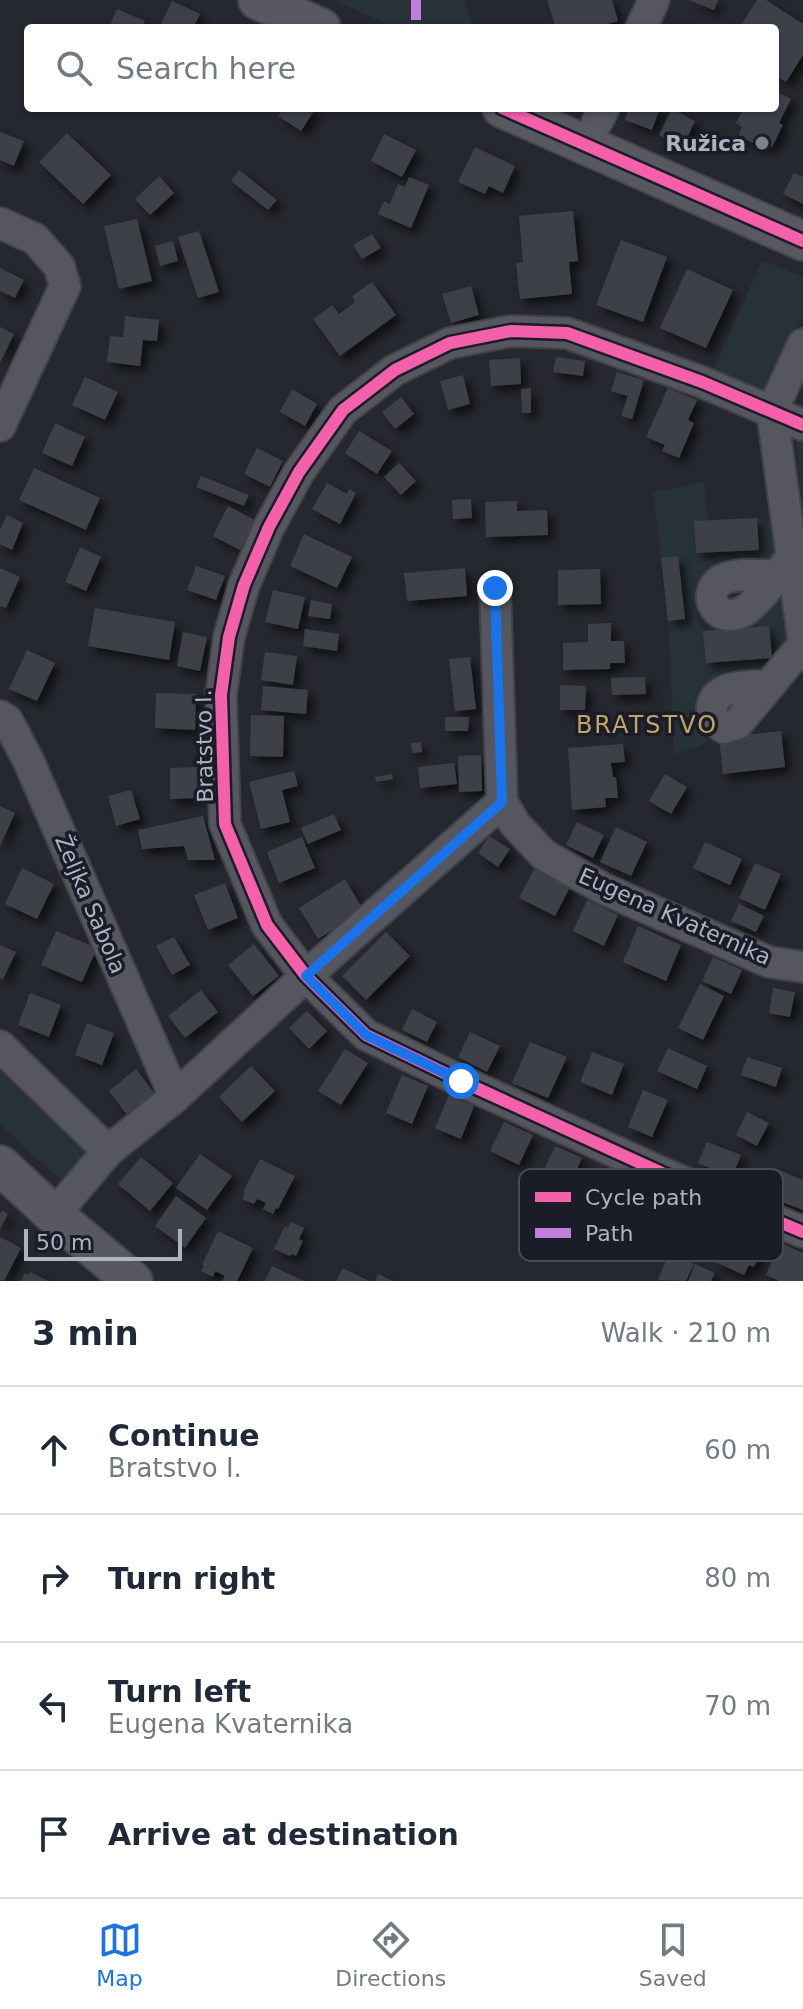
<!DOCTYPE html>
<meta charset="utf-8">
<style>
:root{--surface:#fff;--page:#f6f6f7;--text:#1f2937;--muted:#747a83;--line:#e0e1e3;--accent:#1a73e8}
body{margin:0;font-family:"DejaVu Sans",sans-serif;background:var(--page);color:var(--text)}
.scale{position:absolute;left:24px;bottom:20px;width:158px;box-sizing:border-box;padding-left:8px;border:4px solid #afb2c0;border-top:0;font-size:22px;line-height:28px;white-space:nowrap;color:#afb2c0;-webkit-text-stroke:6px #1a1d28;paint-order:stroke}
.stop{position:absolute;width:24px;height:24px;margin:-18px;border:6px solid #1a73e8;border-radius:50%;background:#fff}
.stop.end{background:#1a73e8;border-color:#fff;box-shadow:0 2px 8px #0008}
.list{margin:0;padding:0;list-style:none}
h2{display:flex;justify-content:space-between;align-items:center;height:104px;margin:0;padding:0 32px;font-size:34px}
h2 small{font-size:26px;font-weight:400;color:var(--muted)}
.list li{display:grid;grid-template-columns:52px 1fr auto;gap:24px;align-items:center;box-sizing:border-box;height:128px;padding:0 32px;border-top:2px solid var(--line)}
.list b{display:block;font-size:30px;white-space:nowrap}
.list p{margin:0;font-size:26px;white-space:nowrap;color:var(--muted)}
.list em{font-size:26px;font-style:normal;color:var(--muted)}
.icon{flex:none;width:44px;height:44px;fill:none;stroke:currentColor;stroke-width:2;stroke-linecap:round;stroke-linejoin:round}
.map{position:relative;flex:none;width:803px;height:1281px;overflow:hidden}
.search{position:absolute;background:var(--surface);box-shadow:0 2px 6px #0004;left:24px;right:24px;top:24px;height:88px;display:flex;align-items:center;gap:20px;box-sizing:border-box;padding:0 28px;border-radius:8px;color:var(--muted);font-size:30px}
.sheet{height:616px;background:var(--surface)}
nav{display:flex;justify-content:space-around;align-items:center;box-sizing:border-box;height:112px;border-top:2px solid var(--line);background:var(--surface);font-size:22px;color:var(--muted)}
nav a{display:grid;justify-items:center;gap:4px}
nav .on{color:var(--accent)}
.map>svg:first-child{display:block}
</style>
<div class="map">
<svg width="803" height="1281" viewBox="0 0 803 1281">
<defs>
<filter id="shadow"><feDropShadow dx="6" dy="6" stdDeviation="4" flood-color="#0009"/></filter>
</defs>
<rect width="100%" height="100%" fill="#26282f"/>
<g fill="#273237">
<path d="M333,0h131l9,28h-76z"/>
<path d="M762,260l41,17v37l-38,86 -54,-24z"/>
<path d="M796,438l7,3v74z"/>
<path d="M704,482l4,38 49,-2 20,3c4,36 -2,41 -35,48 -13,3 -25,6 -38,8 -9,18 -11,36 -1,53l23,-1 58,-49c2,16 10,42 7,57 -5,33 -64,49 -92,61 -4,20 -2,26 10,44l-34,13 -7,-134 17,-2 -8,-63 -16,2 -8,-66z"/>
<path d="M0,1055l72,69 16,29 -20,34 -68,-63z"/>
</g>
<g fill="#3e4046" filter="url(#shadow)">
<path d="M547,0h65l6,21 -23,7h-39z"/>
<path d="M688,0h30l-4,10z"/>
<path d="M757,0h9l37,24v31l-17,27 -11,-7v-23l3,-4 -3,-2v-18h-29l-5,-3z"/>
<path d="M172,1l28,13 -7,14h-34z"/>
<path d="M117,9l28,12 -3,7h-33z"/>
<path d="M775,91l16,8 -12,24 4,2 -11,22 -6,-3 -2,4 -26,-12 4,-9 -6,-4 8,-15h31z"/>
<path d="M284,108h32l-15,23 -23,-15z"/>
<path d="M629,108h31l-8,22 -27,-10z"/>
<path d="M672,109l23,12 -12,26 -24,-12z"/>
<path d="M0,132l24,9 -10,25 -14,-6z"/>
<path d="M67,133l44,42 -28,29 -44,-42z"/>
<path d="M384,134l32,16 -14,27 -31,-16z"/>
<path d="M475,147l40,19 -12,27 -14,-7 -4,8 -27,-12z"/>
<path d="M239,170l38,30 -9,10 -37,-29z"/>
<path d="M794,173l9,4v27l-20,-10z"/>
<path d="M159,176l15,17 -24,22 -15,-16z"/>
<path d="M409,177l20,8 -18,43 -33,-14 6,-13 6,3 8,-20 7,3z"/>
<path d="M573,211l5,50 -9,1 3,32 -52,5 -4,-36 7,-1 -4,-46z"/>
<path d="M137,219l15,62 -33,8 -15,-63z"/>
<path d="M199,231l20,61 -21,6 -20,-61z"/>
<path d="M372,234l9,14 -19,11 -9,-14z"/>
<path d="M621,240l46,17 -24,65 -47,-17z"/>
<path d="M173,241l5,20 -18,5 -5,-20z"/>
<path d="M0,268l24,12 -9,18 -15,-7z"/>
<path d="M687,269l46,21 -27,58 -46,-20z"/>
<path d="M372,282l24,33 -56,41 -27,-37 19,-14 7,9 16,-12 -3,-6z"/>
<path d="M471,286l8,29 -28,8 -9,-29z"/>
<path d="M125,316l34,4 -2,21 -14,-1 -3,26 -33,-4 3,-26 13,1z"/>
<path d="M0,327l14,7 -14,29z"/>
<path d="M556,357l29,4 -2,15 -30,-4z"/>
<path d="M520,358l1,26 -30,2 -2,-26z"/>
<path d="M617,372l27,8 -12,39 -11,-3 7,-20 -17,-5z"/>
<path d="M463,375l7,29 -22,6 -8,-29z"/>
<path d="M85,377l33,15 -13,28 -33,-15z"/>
<path d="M531,388v25h-9l-1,-24z"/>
<path d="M668,388l29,12 -9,20 6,3 -15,35 -17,-7 3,-6 -19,-8z"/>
<path d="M292,389l25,15 -12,22 -25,-14z"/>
<path d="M401,397l13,17 -19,15 -13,-17z"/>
<path d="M55,423l30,14 -13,29 -30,-13z"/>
<path d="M359,431l33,20 -15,23 -32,-21z"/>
<path d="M257,448l26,13 -13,26 -26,-13z"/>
<path d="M399,463l17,18 -15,14 -17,-18z"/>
<path d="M34,468l66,30 -14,32 -67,-30z"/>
<path d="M201,476l48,19 -5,11 -48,-19z"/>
<path d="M327,483l20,11 2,-5 7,4 -16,31 -28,-15z"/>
<path d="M471,499l1,19 -19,1 -1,-19z"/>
<path d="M517,501v10l30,-1 1,25 -62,2 -1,-35z"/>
<path d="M228,506l27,14 -15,30 -27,-14z"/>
<path d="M7,515l16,8 -11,27 -12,-6v-14z"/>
<path d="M757,518l2,32 -63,3 -2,-32z"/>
<path d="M304,534l48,23 -15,31 -47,-22z"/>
<path d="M80,547l21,10 -15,34 -21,-9z"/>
<path d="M678,556l7,63 -17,2 -7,-63z"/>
<path d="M196,566l29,10 -9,24 -29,-10z"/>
<path d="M0,568l20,9 -14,31 -6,-2z"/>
<path d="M465,568l2,28 -60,5 -3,-28z"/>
<path d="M600,569l1,35 -43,1v-35z"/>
<path d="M273,590l32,7 -7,32 -33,-7z"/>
<path d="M311,600l21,4 -2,15 -22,-3z"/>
<path d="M95,608l80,14 -6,38 -81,-14z"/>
<path d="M611,623v18h13l1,22h-15v6l-47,1v-27l25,-1v-18z"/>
<path d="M769,626l3,32 -66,5 -3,-32z"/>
<path d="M305,629l34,5 -2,17 -34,-5z"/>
<path d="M183,632l24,5 -7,34 -23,-5z"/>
<path d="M27,650l28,13 -18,38 -28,-12z"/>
<path d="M265,652l32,4 -4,29 -32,-5z"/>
<path d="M470,657l6,52 -21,2 -6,-52z"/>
<path d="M645,677l1,17 -34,1 -1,-17z"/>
<path d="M560,685l26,1 -1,24h-25z"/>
<path d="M263,686l45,4 -2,24 -45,-4z"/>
<path d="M156,693l40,1 -1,36 -40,-2z"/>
<path d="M251,715l33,1 -1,41 -33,-1z"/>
<path d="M445,717h24l-1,14h-23z"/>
<path d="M781,731l4,36 -62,7 -4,-36z"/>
<path d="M421,742l1,10 -10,1 -1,-10z"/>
<path d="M623,744l2,18 -14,1 2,14h3l2,21h-13l1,9 -34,3 -4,-62z"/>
<path d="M481,755l1,36 -23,1 -1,-36z"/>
<path d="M454,763l3,21 -37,4 -2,-21z"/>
<path d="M200,767l1,31 -31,1v-31z"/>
<path d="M294,771l4,15 -16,4 8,32 -29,7 -12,-47z"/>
<path d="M392,774l1,5 -17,3 -1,-5z"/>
<path d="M665,774l22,13 -16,27 -22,-13z"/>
<path d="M131,790l9,29 -24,7 -8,-30z"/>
<path d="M0,806l15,7 -15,33z"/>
<path d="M334,814l7,16 -33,14 -7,-16z"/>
<path d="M203,816l12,44h-27l-4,-14 -42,3 -4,-19z"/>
<path d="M577,822l27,13 -11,23 -27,-13z"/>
<path d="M616,827l31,15 -16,34 -31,-14z"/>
<path d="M489,836l21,13 -12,18 -20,-14z"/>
<path d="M302,837l13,31 -36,15 -12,-31z"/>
<path d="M705,842l37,17 -12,26 -37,-17z"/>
<path d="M755,863l26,11 -16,36 -26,-12z"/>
<path d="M22,868l32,16 -17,35 -32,-15z"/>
<path d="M534,869l36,18 -15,29 -36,-18z"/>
<path d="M345,879l19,32 -46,28 -19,-31z"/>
<path d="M225,883l13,35 -30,12 -14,-35z"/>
<path d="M587,900l31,15 -14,31 -31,-15z"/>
<path d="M739,904l25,12 -8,16 -25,-11z"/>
<path d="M638,926l43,19 -15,36 -43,-19z"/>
<path d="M56,931l41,17 -15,34 -41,-17z"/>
<path d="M386,932l24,24 -44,44 -24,-24z"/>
<path d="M174,937l16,28 -18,10 -16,-29z"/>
<path d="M254,944l25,32 -26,20 -25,-31z"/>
<path d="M0,945l16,7 -13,27 -3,-1z"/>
<path d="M713,957l29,13 -11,24 -29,-13z"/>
<path d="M700,984l24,12 -21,44 -25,-12z"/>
<path d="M773,988l22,4 -5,25 -21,-4z"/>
<path d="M201,990l17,22 -33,26 -17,-22z"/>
<path d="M30,993l31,12 -12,32 -31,-12z"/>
<path d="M412,1009l25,13 -10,20 -25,-12z"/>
<path d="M307,1011l20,20 -18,18 -20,-21z"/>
<path d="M87,1023l27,10 -12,32 -27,-10z"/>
<path d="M470,1032l30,14 -13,26 -29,-15z"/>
<path d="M530,1042l37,15 -19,41 -36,-15z"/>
<path d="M668,1048l39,18 -10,23 -40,-18z"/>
<path d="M345,1049l23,14 -27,42 -23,-14z"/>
<path d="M592,1052l32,12 -12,31 -32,-13z"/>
<path d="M747,1057l35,11 -6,19 -35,-12z"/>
<path d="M251,1066l24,25 -33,31 -23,-25z"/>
<path d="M136,1069l19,25 -27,22 -19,-25z"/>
<path d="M402,1075l26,11 -16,38 -26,-11z"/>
<path d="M643,1090l25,10 -16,37 -24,-10z"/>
<path d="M449,1095l25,11 -13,33 -26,-11z"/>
<path d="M747,1112l22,11 -12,23 -21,-11z"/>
<path d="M504,1122l29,13 -14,30 -29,-14z"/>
<path d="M707,1142l34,13 -9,22 -34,-14z"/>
<path d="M555,1146l27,12 -14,31 -27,-13z"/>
<path d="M200,1154l32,22 -25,34 -31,-22z"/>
<path d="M141,1157l32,26 -23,28 -32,-27z"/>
<path d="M260,1159l35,17 -17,33 -2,-1 -3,6 -10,-5 3,-6 -9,-4 -3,5 -12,-5 3,-6 -2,-1z"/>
<path d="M772,1167l31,13v30l-42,-16z"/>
<path d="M176,1196l30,22 -21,30 -30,-22z"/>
<path d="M2,1210l6,4 -8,15v-15z"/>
<path d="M732,1220l33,14 -5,11 4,1 -10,21 -5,-2 -5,10 -29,-13z"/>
<path d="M291,1222l13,6 -5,11 4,2 -7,15 -4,-2 -2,2 -16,-7 11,-23 3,2z"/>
<path d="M218,1231l35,17 -16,33h-15l3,-5 -10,-5 -2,6 -12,-6 3,-5 -2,-1z"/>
<path d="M0,1237l21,11 -17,33 -4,-1z"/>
<path d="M780,1243l23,10v28h-24l-13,-6z"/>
<path d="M669,1253l25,11 -8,17 -28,-1z"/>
<path d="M695,1264l20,9 -4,8h-23z"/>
<path d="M272,1266l32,15h-39z"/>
<path d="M343,1268l26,13h-33z"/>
<path d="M30,1272l18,9h-27l4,-8 3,2z"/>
<path d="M378,1274l15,7h-18z"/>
</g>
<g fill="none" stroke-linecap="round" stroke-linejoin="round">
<defs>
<g id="minor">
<path d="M641,28l13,-28"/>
<path d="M597,122l7,-14"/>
<path d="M0,223l35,16 24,27 6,20 -65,140"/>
<path d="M803,344l-31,67 31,227"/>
<path d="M803,425l-101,-43 -135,-49 -56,-2 -61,12 -55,27 -52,40 -44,62 -30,55 -25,58 -15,52 -8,58 4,129 42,101 39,51 60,59 95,46 201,92 141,59"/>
<path d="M776,576c-15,-1 -35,-3 -50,2 -26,9 -14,48 16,34 13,-5 39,-42 50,-55"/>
<path d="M495,588l7,214 13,22 29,31 60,34 165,73 34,5"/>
<path d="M770,685c-18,2 -53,-2 -58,21 -2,10 5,17 12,22l13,-4 66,-79"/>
<path d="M0,716l7,4 22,42 146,335"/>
<path d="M0,1046l108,105"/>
<path d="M54,1215l54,-64 67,-54 131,-121 196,-174"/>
</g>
<g id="major">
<path d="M258,0l63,28"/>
<path d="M502,108l301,133"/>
<path d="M0,1165l54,50 79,66"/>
</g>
</defs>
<use href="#minor" stroke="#414348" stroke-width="34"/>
<use href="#major" stroke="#43454c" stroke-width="42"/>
<use href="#minor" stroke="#55565e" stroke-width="30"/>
<use href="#major" stroke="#575860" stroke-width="38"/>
<path stroke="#c07fdc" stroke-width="10" stroke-dasharray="20 10" stroke-linecap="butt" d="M416,0v28"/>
<defs>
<g id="cycleway">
<path d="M502,108l301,133"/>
<path d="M803,425l-101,-43 -135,-49 -56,-2 -61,12 -55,27 -52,40 -44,62 -30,55 -25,58 -15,52 -8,58 4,129 42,101 39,51 60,59 95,46 201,92 141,59"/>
</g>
</defs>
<use href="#cycleway" stroke="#1a1d28" stroke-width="17"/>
<use href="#cycleway" stroke="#f560ab" stroke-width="12"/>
</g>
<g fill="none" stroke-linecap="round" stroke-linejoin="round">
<path stroke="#1a73e8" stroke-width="10" d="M461,1081l-95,-46 -60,-59 196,-174 -7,-214"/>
</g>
<circle fill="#7f828d" stroke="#1a1d28" stroke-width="3" cx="762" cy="143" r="8"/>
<g text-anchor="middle" stroke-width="7" stroke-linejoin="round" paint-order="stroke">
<g font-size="22" font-weight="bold" fill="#afb2c0" stroke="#1a1d28" text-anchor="end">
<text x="746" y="151">Ružica</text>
</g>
<g font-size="22" fill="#afb2c0" stroke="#1a1d28">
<text transform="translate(204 746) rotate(-91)" y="8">Bratstvo I.</text>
<text transform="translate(91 904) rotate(67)" y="8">Željka Sabola</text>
<text transform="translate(675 916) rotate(24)" y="8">Eugena Kvaternika</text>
</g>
<g font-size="24" letter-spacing="2" fill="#c3a467" stroke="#1a1d28">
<text x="647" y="733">BRATSTVO</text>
</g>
</g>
<rect x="519" y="1169" width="264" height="92" rx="12" fill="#1a1d28" stroke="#474a56" stroke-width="2"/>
<rect x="535" y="1192" width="36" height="10" fill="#f560ab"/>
<rect x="535" y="1228" width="36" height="10" fill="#c07fdc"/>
<g font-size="22" fill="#afb2c0">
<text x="585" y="1205">Cycle path</text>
<text x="585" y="1241">Path</text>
</g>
</svg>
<div class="scale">50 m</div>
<div class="stop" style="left:461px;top:1081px"></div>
<div class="stop end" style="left:495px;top:588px"></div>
<div class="search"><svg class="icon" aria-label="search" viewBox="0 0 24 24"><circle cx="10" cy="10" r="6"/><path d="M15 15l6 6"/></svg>Search here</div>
</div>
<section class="sheet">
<h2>3 min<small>Walk · 210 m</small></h2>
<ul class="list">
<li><svg class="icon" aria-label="ahead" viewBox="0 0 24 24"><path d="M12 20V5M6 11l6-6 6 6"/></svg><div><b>Continue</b><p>Bratstvo I.</p></div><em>60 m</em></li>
<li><svg class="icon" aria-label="right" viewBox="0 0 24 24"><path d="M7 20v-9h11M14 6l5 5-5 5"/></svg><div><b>Turn right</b></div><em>80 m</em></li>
<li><svg class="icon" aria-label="left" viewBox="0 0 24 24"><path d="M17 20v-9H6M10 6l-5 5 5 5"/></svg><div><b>Turn left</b><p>Eugena Kvaternika</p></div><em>70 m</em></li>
<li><svg class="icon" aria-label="arrive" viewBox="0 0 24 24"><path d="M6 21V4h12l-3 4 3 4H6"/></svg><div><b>Arrive at destination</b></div></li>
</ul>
</section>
<nav>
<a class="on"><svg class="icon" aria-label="map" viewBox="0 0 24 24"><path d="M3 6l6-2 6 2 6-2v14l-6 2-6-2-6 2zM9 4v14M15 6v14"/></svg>Map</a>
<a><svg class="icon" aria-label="directions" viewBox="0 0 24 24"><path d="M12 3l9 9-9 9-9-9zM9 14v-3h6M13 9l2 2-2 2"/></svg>Directions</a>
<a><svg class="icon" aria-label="saved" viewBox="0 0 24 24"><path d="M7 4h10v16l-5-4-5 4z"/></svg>Saved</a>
</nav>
